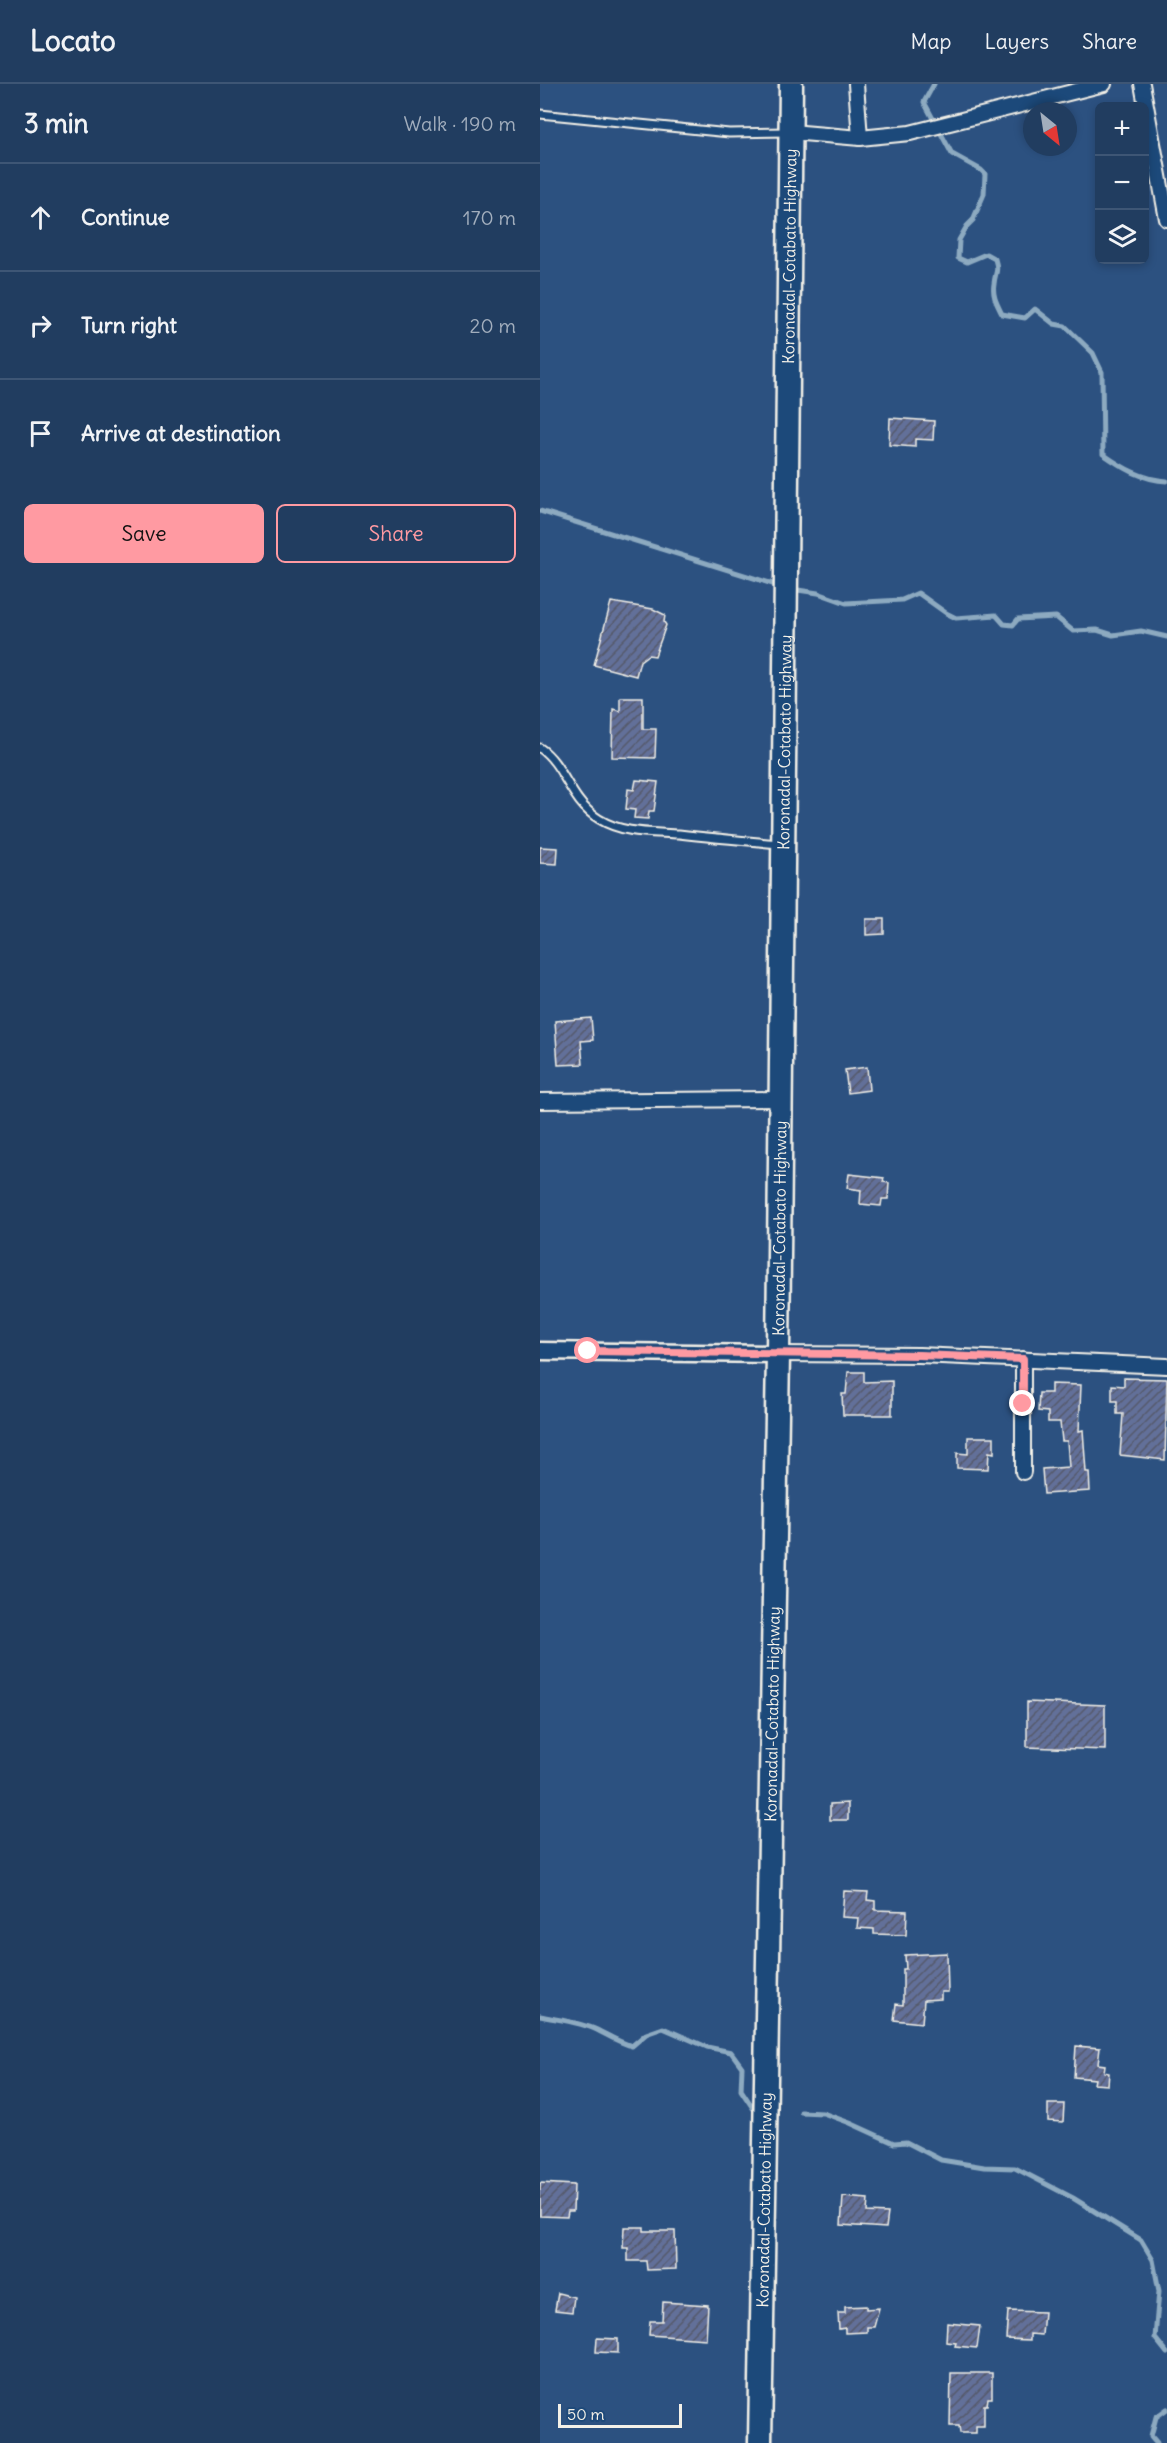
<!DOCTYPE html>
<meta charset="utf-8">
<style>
:root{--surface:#213d60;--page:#2d4869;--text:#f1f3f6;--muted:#a2aebd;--line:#3e5675;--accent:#ff9aa2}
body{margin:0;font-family:Delius,sans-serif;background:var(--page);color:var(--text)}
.controls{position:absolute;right:18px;top:18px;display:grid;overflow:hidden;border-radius:9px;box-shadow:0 3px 9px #0003}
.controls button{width:54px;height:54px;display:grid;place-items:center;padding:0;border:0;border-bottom:2px solid var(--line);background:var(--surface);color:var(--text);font:30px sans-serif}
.compass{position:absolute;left:483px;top:18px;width:54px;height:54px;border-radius:50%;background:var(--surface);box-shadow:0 3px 9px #0003;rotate:150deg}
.scale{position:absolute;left:18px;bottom:15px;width:124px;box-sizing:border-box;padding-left:6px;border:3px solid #f4f1e8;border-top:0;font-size:16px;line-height:21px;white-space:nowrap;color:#f4f1e8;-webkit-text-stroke:4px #1f4a7a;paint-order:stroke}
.stop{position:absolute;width:18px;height:18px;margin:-14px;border:4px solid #ff9aa2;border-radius:50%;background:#fff}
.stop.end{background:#ff9aa2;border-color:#fff;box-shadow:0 2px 6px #0008}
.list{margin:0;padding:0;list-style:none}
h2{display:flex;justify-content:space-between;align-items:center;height:78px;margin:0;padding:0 24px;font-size:26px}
h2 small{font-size:20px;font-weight:400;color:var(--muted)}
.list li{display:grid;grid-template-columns:39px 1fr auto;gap:18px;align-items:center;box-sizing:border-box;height:108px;padding:0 24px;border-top:2px solid var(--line)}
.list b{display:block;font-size:22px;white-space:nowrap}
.list em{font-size:20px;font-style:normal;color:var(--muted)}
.actions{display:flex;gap:12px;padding:18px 24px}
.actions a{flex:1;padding:14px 0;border:2px solid var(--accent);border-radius:9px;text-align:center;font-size:21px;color:var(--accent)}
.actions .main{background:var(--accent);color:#111}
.icon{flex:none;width:33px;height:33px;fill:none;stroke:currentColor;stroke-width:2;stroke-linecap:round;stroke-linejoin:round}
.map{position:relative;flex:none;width:627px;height:2359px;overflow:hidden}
header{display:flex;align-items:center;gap:36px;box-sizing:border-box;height:84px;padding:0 30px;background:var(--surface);border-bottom:2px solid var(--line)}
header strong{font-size:28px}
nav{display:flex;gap:33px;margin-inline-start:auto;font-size:21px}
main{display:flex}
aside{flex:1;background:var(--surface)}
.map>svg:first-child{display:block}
</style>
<header>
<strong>Locato</strong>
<nav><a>Map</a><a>Layers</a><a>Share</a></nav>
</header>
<main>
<aside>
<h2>3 min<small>Walk · 190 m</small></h2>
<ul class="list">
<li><svg class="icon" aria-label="ahead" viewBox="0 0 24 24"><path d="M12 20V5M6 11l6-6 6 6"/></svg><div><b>Continue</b></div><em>170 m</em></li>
<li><svg class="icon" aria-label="right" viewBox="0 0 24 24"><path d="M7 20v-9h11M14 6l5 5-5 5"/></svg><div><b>Turn right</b></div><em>20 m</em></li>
<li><svg class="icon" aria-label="arrive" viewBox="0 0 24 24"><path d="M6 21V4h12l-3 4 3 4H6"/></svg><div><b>Arrive at destination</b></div></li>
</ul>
<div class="actions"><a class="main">Save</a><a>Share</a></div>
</aside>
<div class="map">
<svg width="627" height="2359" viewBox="0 0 627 2359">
<defs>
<pattern id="building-hatch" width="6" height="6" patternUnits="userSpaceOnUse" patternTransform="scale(1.5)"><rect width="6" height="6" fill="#626f99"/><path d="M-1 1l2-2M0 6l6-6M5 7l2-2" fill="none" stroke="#545a6b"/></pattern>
</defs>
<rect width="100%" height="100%" fill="#2c5180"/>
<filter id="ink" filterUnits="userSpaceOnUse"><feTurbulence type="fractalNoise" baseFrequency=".0167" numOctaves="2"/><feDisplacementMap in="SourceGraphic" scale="12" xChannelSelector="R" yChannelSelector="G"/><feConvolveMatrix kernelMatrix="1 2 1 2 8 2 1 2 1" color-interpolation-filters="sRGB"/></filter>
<g filter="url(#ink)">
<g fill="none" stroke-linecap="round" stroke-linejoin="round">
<g stroke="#8daac0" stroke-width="5">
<path d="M394,0l-10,18 28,52 29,16 4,4 -1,20 -11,26 -6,6 -8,14 -1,18 9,4 19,-8 9,5c4,13 0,13 -1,25 -2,12 3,20 8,30l23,4 10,-9 19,15 11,2 28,27 9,19 1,82c20,14 40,26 64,27"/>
<path d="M0,427l239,75"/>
<path d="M251,505l27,4 28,10 56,-3 16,-7 28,20 10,5 40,-3 8,9 9,1 5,-6 38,-2 17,14 24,-1 16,5 28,-4 26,6"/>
<path d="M0,1932c19,4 40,6 57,14 12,6 21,12 35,16l14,-12 17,-6 44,19 24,5 11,15 -1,23 12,18"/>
<path d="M261,2028l22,1 27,10 44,20 12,-1 35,18 43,7 31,1 58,30 68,42 12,20 6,31 -4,47 12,15"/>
<path d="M617,2359l-6,-7 5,-19 11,-8"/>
</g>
</g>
<g fill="url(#building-hatch)" stroke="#f4f1e8" stroke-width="1.5">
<path d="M350,334l44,3 -1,19 -18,-1v8l-26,-2z"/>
<path d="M71,518l42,7 12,6 -1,7 2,3 -11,31 -7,-1 -8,6 -4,15 -42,-11z"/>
<path d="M80,613h23v32h13l-1,29 -43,-1 1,-48 7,2z"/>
<path d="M96,696l22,2 -4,29h-5l-1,8 -14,-1 1,-8 -9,-1 2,-20 6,1z"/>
<path d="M0,763l18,1 -1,16 -17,-1z"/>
<path d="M326,835h18v15l-18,1z"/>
<path d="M51,934l2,22 -12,1 2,23 -25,1 -3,-44z"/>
<path d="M327,983l2,23 -21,3 -3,-23z"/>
<path d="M309,1090l35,4 -1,4 6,1 -1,16h-6l-1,7 -21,-2 1,-14 -14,-2z"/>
<path d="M308,1288h16v10l28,-1v34h-49l-1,-21h4z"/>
<path d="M584,1294l43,1 -2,81 -45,-5 3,-41h-6v-13h-5v-16l12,1z"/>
<path d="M511,1300l30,1 -2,46 4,-1 3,42h3l1,19 -46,3 -2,-25 27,-2 -2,-26h-5l-2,-19h-12v-10l-10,-1 1,-18h12z"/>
<path d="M428,1353h26v16l-5,-1 -1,17 -31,-1v-15l11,1z"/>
<path d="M487,1618l78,3v45l-78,-3z"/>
<path d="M308,1719v17h-18v-16z"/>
<path d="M304,1807l24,1 -1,8 8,1v9l32,1 -1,24 -32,-1v-5l-17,-1 1,-10 -16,-1z"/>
<path d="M407,1869l1,39h-7v7l-17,1 -2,23 -28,-3 2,-16 7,1v-36h3l-1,-14z"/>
<path d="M536,1962l24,2 -2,16 7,1 -1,7 5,1 -1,12 -14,-1 1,-5 -21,-2z"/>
<path d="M508,2020h16l-1,18 -15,-1z"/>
<path d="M0,2099l34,2 -1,26h-5l-1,6 -27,-1z"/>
<path d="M303,2113l25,2 -1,13 21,1 -2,15 -45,-3z"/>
<path d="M84,2143h20v4h31l1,38 -29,1 -1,-9h-18v-13h-5z"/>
<path d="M18,2209l16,4 -2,15 -17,-2z"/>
<path d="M123,2218l45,3 -2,34 -57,-4 1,-14h12z"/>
<path d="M326,2222v3l13,-1 -5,19h-7v5l-22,1v-5l-6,1 -1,-16h7v-6z"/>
<path d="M468,2227l36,1 -2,23 -12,-1v6l-24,-1z"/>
<path d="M407,2239l33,3 -3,22 -22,-2 1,-3 -10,-1z"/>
<path d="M57,2254l21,1v14l-22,-1z"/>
<path d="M411,2289h41v25h-4l-1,7h-3v21h-8v7h-16l-1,-7h-9z"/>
</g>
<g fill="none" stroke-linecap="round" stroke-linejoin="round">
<defs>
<g id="service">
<path d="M0,30l189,19 59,-1"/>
<path d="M0,664c25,17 29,53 59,71 24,15 53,13 80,15 34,4 68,7 102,10"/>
</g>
<g id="minor">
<path d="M316,0l4,54"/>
<path d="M602,0l25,135"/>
<path d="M251,48l69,6 50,-5 194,-49"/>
<path d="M0,1017l241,-2"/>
<path d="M238,1270l141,1 248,11"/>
<path d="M483,1388v-113"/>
</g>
<path id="tertiary" d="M0,1267l238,3"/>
<g id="trunk">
<path id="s1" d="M220,2359l18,-1089 13,-1270"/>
</g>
</defs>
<use href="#service" stroke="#f4f1e8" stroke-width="11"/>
<use href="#minor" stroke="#f4f1e8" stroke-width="18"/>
<use href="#tertiary" stroke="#f4f1e8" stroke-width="21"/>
<use href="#trunk" stroke="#f4f1e8" stroke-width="27"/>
<use href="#service" stroke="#1f4a7a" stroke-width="7"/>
<use href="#minor" stroke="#1f4a7a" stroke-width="14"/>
<use href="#tertiary" stroke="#1f4a7a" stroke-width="16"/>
<use href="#trunk" stroke="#1f4a7a" stroke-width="22"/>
</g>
</g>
<g fill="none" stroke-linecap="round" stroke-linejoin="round" filter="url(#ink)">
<path stroke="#ff9aa2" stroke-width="8" d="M48,1267l331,4 104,4v45"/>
</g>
<g text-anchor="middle" stroke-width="5" stroke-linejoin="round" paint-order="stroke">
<g font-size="16" fill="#f4f1e8" stroke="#1f4a7a">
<text dy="6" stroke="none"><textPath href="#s1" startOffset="2187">Koronadal-Cotabato Highway</textPath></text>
<text dy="6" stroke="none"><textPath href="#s1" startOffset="1701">Koronadal-Cotabato Highway</textPath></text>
<text dy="6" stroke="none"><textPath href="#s1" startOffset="1215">Koronadal-Cotabato Highway</textPath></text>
<text dy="6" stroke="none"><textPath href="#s1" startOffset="729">Koronadal-Cotabato Highway</textPath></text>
<text dy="6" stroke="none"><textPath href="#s1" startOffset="243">Koronadal-Cotabato Highway</textPath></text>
</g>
</g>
</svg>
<div class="controls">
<button>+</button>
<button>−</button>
<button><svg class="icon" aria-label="layers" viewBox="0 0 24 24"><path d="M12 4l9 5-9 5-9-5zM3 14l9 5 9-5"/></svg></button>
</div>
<svg class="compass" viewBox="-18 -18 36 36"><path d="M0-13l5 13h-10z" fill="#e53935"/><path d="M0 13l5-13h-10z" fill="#a2aebd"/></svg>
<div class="scale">50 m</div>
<div class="stop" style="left:48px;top:1267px"></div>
<div class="stop end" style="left:483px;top:1320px"></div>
</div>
</main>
